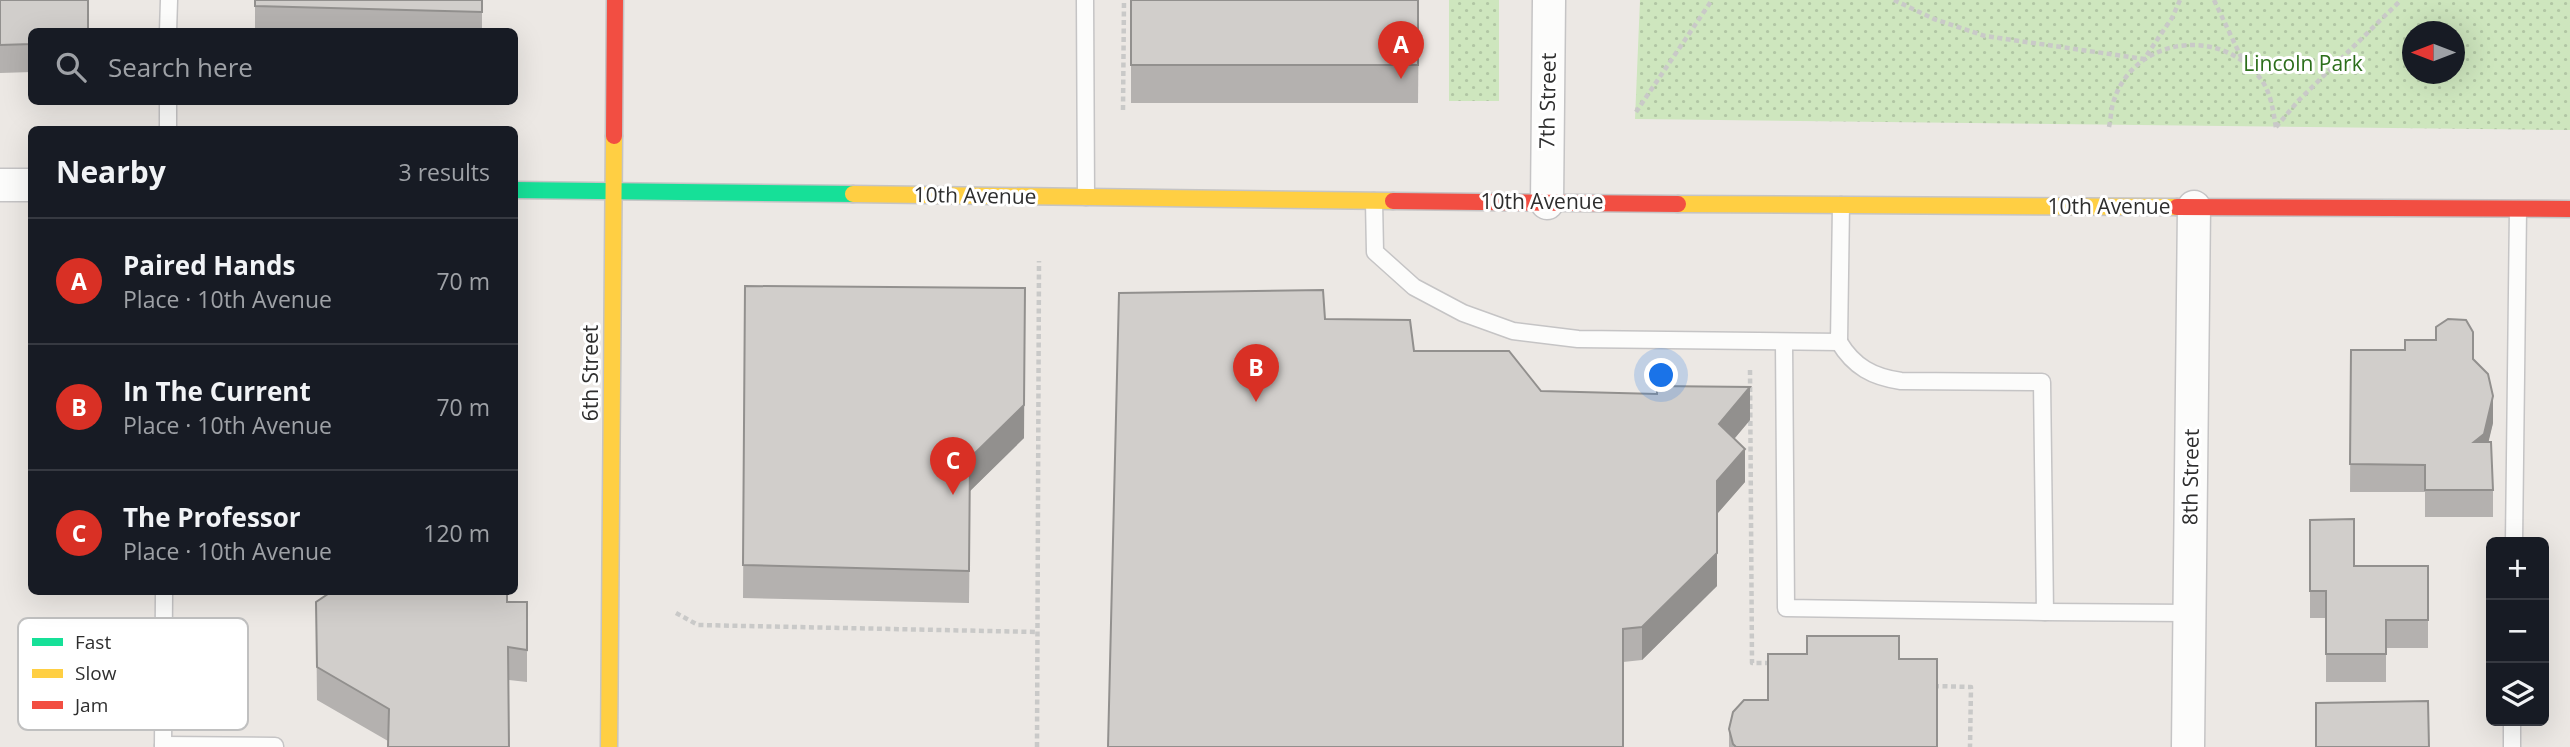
<!DOCTYPE html>
<meta charset="utf-8">
<style>
:root{--surface:#171b24;--page:#20242c;--text:#f1f3f6;--muted:#9ea1a6;--line:#363941;--accent:#d93025}
body{margin:0;font-family:"Open Sans",sans-serif;background:var(--page);color:var(--text)}
.controls{position:absolute;right:21px;bottom:21px;display:grid;overflow:hidden;border-radius:10px;box-shadow:0 7px 28px #0002}
.controls button{width:63px;height:63px;display:grid;place-items:center;padding:0;border:0;border-bottom:2px solid var(--line);background:var(--surface);color:var(--text);font:35px sans-serif}
.compass{position:absolute;left:2402px;top:21px;width:63px;height:63px;border-radius:50%;background:var(--surface);box-shadow:0 7px 28px #0002;rotate:270deg}
.you{position:absolute;left:1662px;top:376px;width:24px;height:24px;margin:-18px;border:5px solid #fff;border-radius:50%;background:#1a73e8;box-shadow:0 0 0 10px #1a73e833}
.badge{display:grid;place-items:center;width:46px;height:46px;border-radius:50%;background:var(--accent);color:#fff;font-size:23px;font-weight:700}
.pin{position:absolute;translate:-50% -58px;filter:drop-shadow(0 2px 4px #0008)}
.pin::after{content:'';position:absolute;top:37px;width:24px;height:21px;background:inherit;clip-path:polygon(0 0,100% 0,50% 100%)}
.list{margin:0;padding:0;list-style:none}
h2{display:flex;justify-content:space-between;align-items:center;height:91px;margin:0;padding:0 28px;font-size:30px}
h2 small{font-size:23px;font-weight:400;color:var(--muted)}
.list li{display:grid;grid-template-columns:46px 1fr auto;gap:21px;align-items:center;box-sizing:border-box;height:126px;padding:0 28px;border-top:2px solid var(--line)}
.list b{display:block;font-size:26px;white-space:nowrap}
.list p{margin:0;font-size:23px;white-space:nowrap;color:var(--muted)}
.list em{font-size:23px;font-style:normal;color:var(--muted)}
.icon{flex:none;width:38px;height:38px;fill:none;stroke:currentColor;stroke-width:2;stroke-linecap:round;stroke-linejoin:round}
.map{position:relative;flex:none;width:2570px;height:747px;overflow:hidden}
.search{position:absolute;background:var(--surface);box-shadow:0 7px 28px #0002;left:28px;top:28px;width:490px;height:77px;display:flex;align-items:center;gap:18px;box-sizing:border-box;padding:0 24px;border-radius:10px;color:var(--muted);font-size:26px}
.panel{position:absolute;background:var(--surface);box-shadow:0 7px 28px #0002;left:28px;top:126px;width:490px;height:469px;border-radius:10px}
.map>svg:first-child{display:block}
</style>
<div class="map">
<svg width="2570" height="747" viewBox="0 0 2570 747">
<defs>
<pattern id="grass-dots" width="8" height="8" patternUnits="userSpaceOnUse" patternTransform="scale(1.75)"><rect width="8" height="8" fill="#cee6be"/><path d="M2 2h.1M6 6h.1" fill="none" stroke="#b1c6a4" stroke-width="1.8" stroke-linecap="round"/></pattern>
</defs>
<rect width="100%" height="100%" fill="#ece8e4"/>
<g fill="url(#grass-dots)" fill-rule="evenodd">
<rect x="1449" y="0" width="50" height="101"/>
<path d="M1640,0h930v130l-935,-11zM2412,32h42v42h-42z"/>
</g>
<g fill="none" stroke-linecap="round" stroke-linejoin="round">
<defs>
<g id="lane">
<path d="M1085,0l1,197"/>
<path d="M168,32l1,-32"/>
<path d="M168,130v-28"/>
<path d="M1374,201l1,51 39,35 49,26 50,18 65,8 261,3 2,-137"/>
<path d="M1784,342l2,266 259,4 -3,-230 -141,-1c-28,-4 -47,-14 -62,-39"/>
<path d="M2514,542l4,-333"/>
<path d="M2045,612l144,1"/>
<path d="M163,745l112,1"/>
<path d="M163,747l1,-155"/>
<path d="M2512,747v-26"/>
</g>
<g id="street">
<path d="M0,185h32"/>
<path d="M1547,203l2,-203"/>
<path d="M2188,747l6,-540"/>
</g>
<path id="fast" d="M514,190l339,4"/>
<g id="slow">
<path d="M853,194l540,7"/>
<path d="M1678,204l499,3"/>
<path d="M609,747l5,-611"/>
</g>
<g id="jam">
<path d="M614,136l1,-136"/>
<path d="M1393,201l285,3"/>
<path d="M2177,207l393,2"/>
</g>
</defs>
<use href="#lane" stroke="#c5c4c5" stroke-width="19"/>
<use href="#street" stroke="#c5c4c5" stroke-width="35"/>
<use href="#fast" stroke="#c5c4c5" stroke-width="19"/>
<use href="#slow" stroke="#c5c4c5" stroke-width="19"/>
<use href="#jam" stroke="#c5c4c5" stroke-width="19"/>
<g stroke="#c9c9c8" stroke-width="4.5" stroke-dasharray="5 3.5" stroke-linecap="butt">
<path d="M1894,0l40,19 51,17 159,23 28,-41 8,-18"/>
<path d="M2214,0l28,59"/>
<path d="M1123,110l1,-110"/>
<path d="M1636,112l76,-112"/>
<path d="M2109,127c2,-9 2,-19 5,-27 21,-63 106,-74 146,-22 11,14 13,32 16,50"/>
<path d="M2276,127l23,-27 102,-100"/>
<path d="M1750,370l2,293h20"/>
<path d="M676,613l22,12 339,7"/>
<path d="M1934,686l37,1 -1,60"/>
<path d="M1037,747l2,-486"/>
</g>
<use href="#lane" stroke="#fcfcfb" stroke-width="16"/>
<use href="#street" stroke="#fcfcfb" stroke-width="32"/>
<use href="#fast" stroke="#16e098" stroke-width="16"/>
<use href="#slow" stroke="#ffcf43" stroke-width="16"/>
<use href="#jam" stroke="#f24e42" stroke-width="16"/>
</g>
<g fill="#b4b1af">
<path d="M0,0l32,32v40l-32,1z"/>
<rect x="255" y="0" width="227" height="32"/>
<path d="M1131,0h288l-1,103h-287z"/>
<path d="M745,286l279,152 -54,53 -1,112 -226,-5z"/>
<path d="M1325,319l89,32 127,40 209,29 -16,19 11,43 -28,32v72l-75,74 -19,2z"/>
<path d="M2351,350l122,9 20,64 -5,19 5,48v27h-68v-25h-75z"/>
<path d="M2310,520l44,46h74v82h-42v34h-60v-64h-16z"/>
<path d="M316,602h211v80l-18,-2 -121,61 -71,-41z"/>
<path d="M1807,654l92,5 38,88h-208v-18l39,-29z"/>
</g>
<g fill="#92908e">
<path d="M1025,288l-1,150 -54,53 -1,112 1,-145z"/>
<path d="M1750,387v33l-31,37v-33z"/>
<path d="M2493,396v27l-9,38 -10,-19z"/>
<path d="M1745,449v33l-28,32v-33z"/>
<path d="M1717,553v33l-75,74v-33z"/>
</g>
<g fill="#d1cecb" stroke="#92908e" stroke-width="2">
<path d="M0,0h88v32h-56v12l-32,1z"/>
<path d="M255,0h227v12l-227,-6z"/>
<rect x="1131" y="0" width="287" height="65"/>
<path d="M745,286l280,2 -1,117 -54,53 -1,113 -226,-6z"/>
<path d="M1323,290l2,29 85,1 4,31h95l32,40 116,3v-8l93,1 -31,37 26,25 -28,32v72l-75,74 -19,2v118h-515l11,-454z"/>
<path d="M2448,319l18,1 7,12v27l15,15 5,22 -9,38 -10,8h17l2,48h-68v-25l-75,-1 1,-114h54v-10h31v-13z"/>
<path d="M2354,519v47h74v54h-42v34h-60v-63h-16v-71z"/>
<path d="M331,592h176v10h20v48l-19,-3 1,100h-121l1,-38 -72,-42 -1,-65z"/>
<path d="M1807,636h92v23h38v88h-201l-3,-3 -4,-15 4,-17 11,-12h24v-46h39z"/>
<path d="M2428,701l1,46h-113v-44z"/>
</g>
<g text-anchor="middle" stroke-width="6" stroke-linejoin="round" paint-order="stroke">
<g font-size="21" fill="#2c6e1b" stroke="#fff">
<text x="2303" y="71">Lincoln Park</text>
</g>
<g font-size="21" fill="#2e2e2e" stroke="#fff">
<text transform="translate(1548 101) rotate(-89)" y="7">7th Street</text>
<text transform="translate(975 196) rotate(1)" y="7">10th Avenue</text>
<text x="1542" y="209">10th Avenue</text>
<text x="2109" y="214">10th Avenue</text>
<text transform="translate(591 373) rotate(-90)" y="7">6th Street</text>
<text transform="translate(2191 477) rotate(-89)" y="7">8th Street</text>
</g>
</g>
<rect x="18" y="618" width="230" height="112" rx="10" fill="#fff" stroke="#c0c0c0" stroke-width="2"/>
<rect x="32" y="638" width="31" height="8" fill="#16e098"/>
<rect x="32" y="669" width="31" height="9" fill="#ffcf43"/>
<rect x="32" y="701" width="31" height="8" fill="#f24e42"/>
<g font-size="19" fill="#2e2e2e">
<text x="75" y="649">Fast</text>
<text x="75" y="680">Slow</text>
<text x="75" y="712">Jam</text>
</g>
</svg>
<div class="controls">
<button>+</button>
<button>−</button>
<button><svg class="icon" aria-label="layers" viewBox="0 0 24 24"><path d="M12 4l9 5-9 5-9-5zM3 14l9 5 9-5"/></svg></button>
</div>
<svg class="compass" viewBox="-18 -18 36 36"><path d="M0-13l5 13h-10z" fill="#e53935"/><path d="M0 13l5-13h-10z" fill="#9ea1a6"/></svg>
<div class="you"></div>
<div class="pin badge" style="left:1401px;top:79px">A</div>
<div class="pin badge" style="left:1256px;top:402px">B</div>
<div class="pin badge" style="left:953px;top:495px">C</div>
<div class="search"><svg class="icon" aria-label="search" viewBox="0 0 24 24"><circle cx="10" cy="10" r="6"/><path d="M15 15l6 6"/></svg>Search here</div>
<section class="panel">
<h2>Nearby<small>3 results</small></h2>
<ul class="list">
<li><span class="badge">A</span><div><b>Paired Hands</b><p>Place · 10th Avenue</p></div><em>70 m</em></li>
<li><span class="badge">B</span><div><b>In The Current</b><p>Place · 10th Avenue</p></div><em>70 m</em></li>
<li><span class="badge">C</span><div><b>The Professor</b><p>Place · 10th Avenue</p></div><em>120 m</em></li>
</ul>
</section>
</div>
